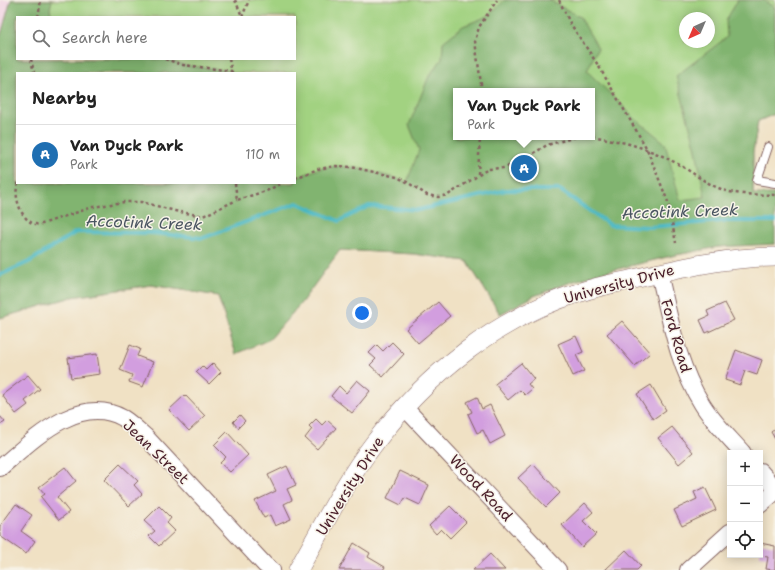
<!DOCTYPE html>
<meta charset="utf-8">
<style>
:root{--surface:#fff;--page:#f2f2f2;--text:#222;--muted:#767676;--line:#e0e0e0;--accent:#1f6fb2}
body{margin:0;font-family:"Shantell Sans",sans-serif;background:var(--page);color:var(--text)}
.controls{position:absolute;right:12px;bottom:12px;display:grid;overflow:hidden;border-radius:0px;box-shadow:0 2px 10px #0003}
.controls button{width:36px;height:36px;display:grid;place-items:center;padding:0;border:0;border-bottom:1px solid var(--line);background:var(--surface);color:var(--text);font:20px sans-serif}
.compass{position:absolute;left:679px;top:12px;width:36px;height:36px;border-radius:50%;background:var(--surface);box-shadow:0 2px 10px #0003;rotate:224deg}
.you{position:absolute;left:362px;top:313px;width:14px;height:14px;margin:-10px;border:3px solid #fff;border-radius:50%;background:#1a73e8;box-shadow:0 0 0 6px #1a73e833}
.badge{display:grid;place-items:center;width:26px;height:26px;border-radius:50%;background:var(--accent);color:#fff;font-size:13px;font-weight:700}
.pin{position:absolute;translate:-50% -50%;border:2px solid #fff;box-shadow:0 1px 4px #0006}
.popup{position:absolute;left:453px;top:88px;width:142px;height:52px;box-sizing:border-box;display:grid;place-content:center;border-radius:0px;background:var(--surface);filter:drop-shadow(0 1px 3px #0005);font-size:13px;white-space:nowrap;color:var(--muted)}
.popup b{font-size:15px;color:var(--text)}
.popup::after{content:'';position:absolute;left:50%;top:100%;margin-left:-8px;border:8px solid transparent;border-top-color:var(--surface)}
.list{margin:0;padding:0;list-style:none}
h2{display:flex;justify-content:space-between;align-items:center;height:52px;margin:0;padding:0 16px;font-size:17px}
h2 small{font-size:13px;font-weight:400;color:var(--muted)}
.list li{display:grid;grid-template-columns:26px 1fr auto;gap:12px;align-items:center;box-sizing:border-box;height:60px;padding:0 16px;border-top:1px solid var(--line)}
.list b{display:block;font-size:15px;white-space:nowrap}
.list p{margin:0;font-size:13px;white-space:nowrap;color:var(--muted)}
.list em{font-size:13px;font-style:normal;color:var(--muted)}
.icon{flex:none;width:22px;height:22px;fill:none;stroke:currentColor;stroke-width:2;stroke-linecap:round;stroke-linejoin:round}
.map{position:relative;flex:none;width:775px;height:570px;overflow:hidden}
.search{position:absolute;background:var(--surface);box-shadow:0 2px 10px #0003;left:16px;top:16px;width:280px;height:44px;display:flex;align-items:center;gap:10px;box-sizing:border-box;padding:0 14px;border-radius:0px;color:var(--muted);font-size:15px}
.panel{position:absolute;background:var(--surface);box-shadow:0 2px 10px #0003;left:16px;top:72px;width:280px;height:112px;border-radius:0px}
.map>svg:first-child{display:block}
</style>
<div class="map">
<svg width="775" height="570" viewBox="0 0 775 570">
<rect width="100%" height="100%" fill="#f7f3e8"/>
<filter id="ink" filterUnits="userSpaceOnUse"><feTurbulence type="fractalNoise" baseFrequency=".025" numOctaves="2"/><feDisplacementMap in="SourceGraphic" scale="8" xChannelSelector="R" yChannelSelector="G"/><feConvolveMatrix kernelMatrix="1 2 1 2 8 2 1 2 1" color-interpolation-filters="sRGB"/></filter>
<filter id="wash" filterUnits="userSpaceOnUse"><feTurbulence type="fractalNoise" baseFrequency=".012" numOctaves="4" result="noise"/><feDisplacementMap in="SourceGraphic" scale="16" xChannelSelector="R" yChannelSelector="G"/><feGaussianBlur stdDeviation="0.9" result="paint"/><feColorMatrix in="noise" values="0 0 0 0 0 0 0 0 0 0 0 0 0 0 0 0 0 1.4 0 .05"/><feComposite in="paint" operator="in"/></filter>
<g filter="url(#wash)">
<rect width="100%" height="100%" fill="#f0e1c4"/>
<path fill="#f1d0e3" d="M0,0h11l-11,38z"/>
<path fill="#a2d281" stroke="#767856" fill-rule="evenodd" d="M11,0h764v114l-17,7 -5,31 1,92 -36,3 -47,9 -70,17 -30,9 -37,14 -34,18 -33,-53 -53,-7 -74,-4 -39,53 -31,36 -34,15 -18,-58 -67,-11 -79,12 -72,21v-280zM17,17h278v42h-278zM685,18h24v24h-24zM17,73h278v110h-278zM456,91h136v46h-136z"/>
<path fill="#81b46f" stroke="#666a4d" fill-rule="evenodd" d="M11,0h41l-2,9 2,8h-35v42h148l18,6 49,6 1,2h-216v110h278v-6c10,-1 17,-7 27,-9 21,-4 37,0 58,6 10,3 18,4 27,8l12,-32 -10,-25 20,-49 13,-17 1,-17 20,-16 25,-10 17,-16h44l31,17 18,31 -11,23 50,49 28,23 15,57 25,-3 -10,-52 -19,-69 51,-39 -1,-17 12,-20h25l12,8v106l-17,7 -5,31v42h22v50l-57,3 -47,9 -70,17 -30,9 -37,14 -34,18 -33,-53 -53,-7 -74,-4 -39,53 -31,36 -34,15 -18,-58 -67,-11 -79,12 -72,21v-280zM456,91h136v46h-136z"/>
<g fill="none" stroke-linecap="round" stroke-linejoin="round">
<path stroke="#4ab8c4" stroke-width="4" d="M0,275l29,-13 47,-30 76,1 51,5 94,-35 42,18 30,-15 49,4 88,-20h54l50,35 39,2 74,-6h52"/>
</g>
<g id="blocks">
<g fill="#d29edf">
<path d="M438,302l12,14 -32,27 -12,-14z"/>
<path d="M725,303l9,17 -28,13 -6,-13 9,-4 -2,-5z"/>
<path d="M622,321l28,32 -15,13 -28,-32z"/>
<path d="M576,336l7,16 -7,3 8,16 -11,5 -15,-32z"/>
<path d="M392,342l12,12 -21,23 -13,-12 6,-6 -7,-6 8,-8 6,6z"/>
<path d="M130,345l10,4 -3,7 16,6 -10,25 -14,-5 3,-7 -12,-5z"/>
<path d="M736,350l26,10 -5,15 -12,-4 -5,14 -15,-5z"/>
<path d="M97,354l3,20 -29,4 -3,-20z"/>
<path d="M213,363l8,9 -12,12 -13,-12 6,-6 4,4z"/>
<path d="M521,363l13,16 -6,5 4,5 -7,6 -5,-5 -12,10 -13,-16z"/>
<path d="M28,375l12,14 -15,12 3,4 -12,9 -14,-19z"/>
<path d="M357,380l13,11 -18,22 -21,-17 8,-10 7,7z"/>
<path d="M651,385l15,25 -13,9 -16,-25z"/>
<path d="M185,395l20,21 -16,15 -20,-21z"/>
<path d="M477,397l5,12 8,-4 15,31 -15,8 -7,-14 -6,3 -9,-19 4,-2 -5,-10z"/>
<path d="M240,415l5,6 -7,7 -5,-6z"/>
<path d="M0,416l5,6 -5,3z"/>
<path d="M316,419l6,6 5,-5 9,8 -19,21 -12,-11 7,-9 -3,-3z"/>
<path d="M672,427l21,25 -14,12 -21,-26z"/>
<path d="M775,429v10l-4,-7z"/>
<path d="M227,432l21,23 -18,17 -10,-9 6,-6 -12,-12z"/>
<path d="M120,464l18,17 -4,4 8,9 -13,12 -25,-26z"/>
<path d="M533,464l27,29 -14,14 -28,-29z"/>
<path d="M287,466l9,19 -9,4 5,11 -8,4 7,15 -16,7 -5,-11 -6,3 -9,-17 21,-10 -8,-16z"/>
<path d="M65,467l11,14 -19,16 12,15 -10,8 -18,-23 4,-3 -6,-7z"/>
<path d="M400,471l29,14 -9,20 -15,-7 -4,7 -14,-7z"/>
<path d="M705,487l11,23 -34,16 -8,-16 23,-11 -3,-7z"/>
<path d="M585,503l8,9 -10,9 13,13 -14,13 -20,-22z"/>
<path d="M16,504l16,11 -11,16 14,10 -9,13 -26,-18v-10z"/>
<path d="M159,506l12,12 -4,5 8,8 -16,15 -10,-10 6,-5 -11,-10z"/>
<path d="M450,506l16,16 -16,16 -9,-9 -5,5 -7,-8z"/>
<path d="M354,543l16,10 -2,4 17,10 -2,3h-44z"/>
<path d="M760,543l15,3v24l-9,-1 2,-12 -8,-1z"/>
<path d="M626,550l15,16 -4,4h-32z"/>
<path d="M490,554l15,16h-32z"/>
</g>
</g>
</g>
<g filter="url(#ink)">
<use href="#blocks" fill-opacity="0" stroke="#846361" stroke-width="1"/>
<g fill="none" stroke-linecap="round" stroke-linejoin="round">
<defs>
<path id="service" d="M768,147l-11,33 18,3"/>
<g id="minor">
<path d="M659,273c11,45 18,91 43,131 11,18 27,33 41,49"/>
<path d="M404,407l154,163"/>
<path d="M0,468c32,-27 78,-75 123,-50 8,5 15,12 22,18l120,129 7,5"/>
<path d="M760,471l15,17"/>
<path d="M760,505l15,-13"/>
<path d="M688,570l42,-38"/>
</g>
<path id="tertiary" d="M298,570c24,-42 46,-87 75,-125 52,-69 124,-128 208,-153 17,-6 35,-9 53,-13 47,-11 93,-22 141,-22"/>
</defs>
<use href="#service" stroke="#846361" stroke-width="10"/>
<use href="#minor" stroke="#846361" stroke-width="18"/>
<use href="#tertiary" stroke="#846361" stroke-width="20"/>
<g stroke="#846361" stroke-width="2.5" stroke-dasharray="3 3" stroke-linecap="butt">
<path d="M235,0l7,16"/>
<path d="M559,0l11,23 28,42 49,84 21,53 8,41"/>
<path d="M38,17l3,-17"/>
<path d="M242,17l7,-17"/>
<path d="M31,59l3,14"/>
<path d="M165,59l18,6 49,6"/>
<path d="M229,59l3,14"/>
<path d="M482,91l-7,-50 4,-14 18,-27"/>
<path d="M592,136c32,6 55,11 84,27 15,8 29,20 45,26 16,7 36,5 54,6"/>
<path d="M478,174l2,-37"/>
<path d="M295,178l23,-9 18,-3 15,1 46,10 10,5 20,13 11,2 10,-2 40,-26 15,-1 15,-5 29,-18 29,-8"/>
<path d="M18,183c-5,12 3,39 18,41 2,1 4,0 6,0l51,-17 31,-5h18l33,9 28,5 34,-16"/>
<path d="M235,183l2,17 29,-9 17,-8"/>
</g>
<use href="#service" stroke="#fff" stroke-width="8"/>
<use href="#minor" stroke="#fff" stroke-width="16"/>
<use href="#tertiary" stroke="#fff" stroke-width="19"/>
</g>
</g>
<g text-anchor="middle" stroke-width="3" stroke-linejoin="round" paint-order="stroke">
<g font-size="15" fill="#4a1f2b" stroke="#f7f3e8">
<text transform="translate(619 284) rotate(-15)" y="5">University Drive</text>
<text transform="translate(676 336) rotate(74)" y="5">Ford Road</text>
<text transform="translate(156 452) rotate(44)" y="5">Jean Street</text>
<text transform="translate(350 486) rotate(-58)" y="5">University Drive</text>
<text transform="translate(481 488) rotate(47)" y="5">Wood Road</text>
</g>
<g font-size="16" font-style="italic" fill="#4a5561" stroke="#f7f3e8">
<text transform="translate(680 211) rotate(-2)" y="6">Accotink Creek</text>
<text transform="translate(144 222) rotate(2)" y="6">Accotink Creek</text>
</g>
</g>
</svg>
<div class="controls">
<button>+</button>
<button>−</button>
<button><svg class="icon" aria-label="locate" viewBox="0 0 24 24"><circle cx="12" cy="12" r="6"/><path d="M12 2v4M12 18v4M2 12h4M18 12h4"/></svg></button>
</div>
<svg class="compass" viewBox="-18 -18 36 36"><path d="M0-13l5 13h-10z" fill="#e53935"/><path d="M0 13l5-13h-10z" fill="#767676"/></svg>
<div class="you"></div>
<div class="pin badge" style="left:524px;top:168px">A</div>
<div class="popup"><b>Van Dyck Park</b>Park</div>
<div class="search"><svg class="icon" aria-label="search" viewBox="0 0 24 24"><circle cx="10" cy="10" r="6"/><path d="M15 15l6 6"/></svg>Search here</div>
<section class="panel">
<h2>Nearby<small></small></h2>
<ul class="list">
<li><span class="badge">A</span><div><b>Van Dyck Park</b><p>Park</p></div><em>110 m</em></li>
</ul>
</section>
</div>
